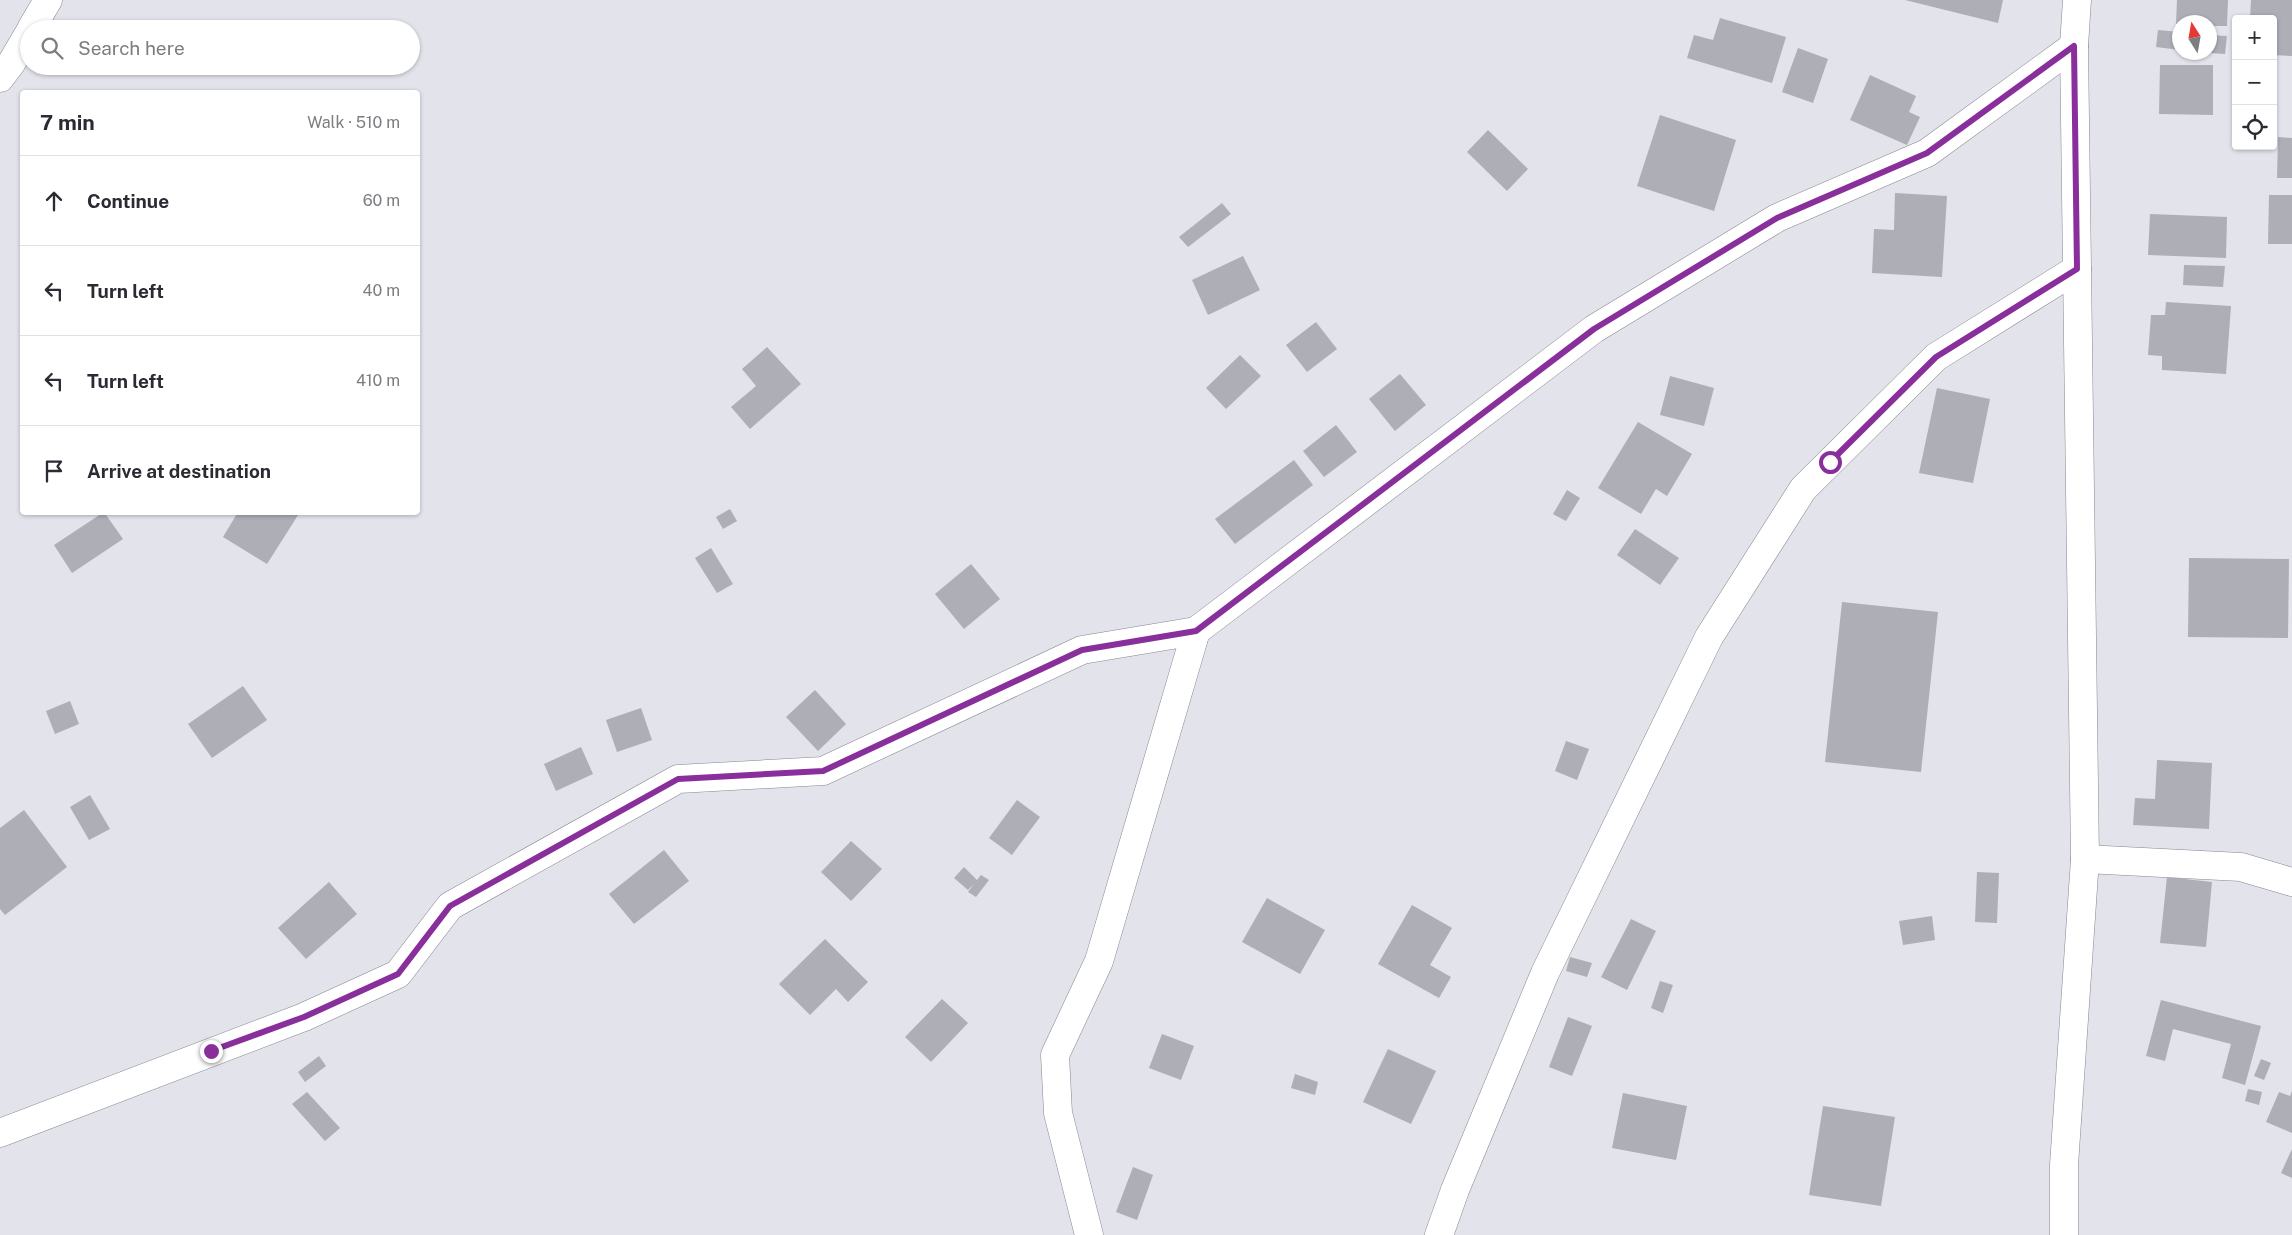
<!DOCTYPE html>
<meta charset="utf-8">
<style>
:root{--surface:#fff;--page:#f7f7f7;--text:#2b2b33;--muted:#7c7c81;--line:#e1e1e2}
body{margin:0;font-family:"Public Sans",sans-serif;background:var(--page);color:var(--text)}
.controls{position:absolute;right:15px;top:15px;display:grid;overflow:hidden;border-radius:5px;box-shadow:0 1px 4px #0004}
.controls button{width:45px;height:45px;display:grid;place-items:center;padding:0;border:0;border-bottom:1px solid var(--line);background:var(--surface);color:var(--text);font:25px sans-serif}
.compass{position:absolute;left:2172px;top:15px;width:45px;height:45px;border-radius:50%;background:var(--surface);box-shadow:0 1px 4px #0004;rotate:349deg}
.stop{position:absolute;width:15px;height:15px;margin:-11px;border:4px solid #882f9b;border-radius:50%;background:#fff}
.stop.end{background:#882f9b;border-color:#fff;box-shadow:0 1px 5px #0008}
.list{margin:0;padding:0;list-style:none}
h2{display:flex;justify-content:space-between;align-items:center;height:65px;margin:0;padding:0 20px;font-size:21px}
h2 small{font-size:16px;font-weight:400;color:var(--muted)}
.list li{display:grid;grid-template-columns:32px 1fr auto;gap:15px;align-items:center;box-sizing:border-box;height:90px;padding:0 20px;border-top:1px solid var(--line)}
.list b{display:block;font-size:19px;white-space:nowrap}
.list em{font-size:16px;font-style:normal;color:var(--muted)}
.icon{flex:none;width:28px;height:28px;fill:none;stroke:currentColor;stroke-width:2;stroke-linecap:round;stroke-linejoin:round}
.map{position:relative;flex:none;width:2292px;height:1235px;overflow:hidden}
.search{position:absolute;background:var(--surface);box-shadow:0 1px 4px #0004;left:20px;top:20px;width:400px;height:55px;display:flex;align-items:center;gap:12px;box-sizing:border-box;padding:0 18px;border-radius:28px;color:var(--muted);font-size:19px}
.panel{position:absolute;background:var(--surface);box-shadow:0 1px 4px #0004;left:20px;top:90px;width:400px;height:425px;border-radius:5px}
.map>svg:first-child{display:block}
</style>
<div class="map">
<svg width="2292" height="1235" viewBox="0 0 2292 1235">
<rect width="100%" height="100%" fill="#e2e3eb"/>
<g fill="#adaeb6">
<path d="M1905,0h98l-5,23z"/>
<path d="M2177,0h51l-1,26h-17v-4l-34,2z"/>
<path d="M2251,0h41v56l-19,-1v-36h-23z"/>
<path d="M1720,18l66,19 -14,46 -85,-25 7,-23 19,5z"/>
<path d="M2158,30l22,2v18l-24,-3z"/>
<path d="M2210,35l17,1 -2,18 -15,-1z"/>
<path d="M1798,48l30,11 -15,44 -31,-11z"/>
<path d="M2160,65h53v50l-54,-1z"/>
<path d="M1870,75l46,21 -7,16 11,5 -13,28 -57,-25z"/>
<path d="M1660,115l76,25 -22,71 -77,-25z"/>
<path d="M1488,130l40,39 -21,22 -40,-39z"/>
<path d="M2278,137l14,1v40h-15z"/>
<path d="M1895,193l52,3 -5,81 -70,-4 2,-44 20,1z"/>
<path d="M2269,195h23v49h-24z"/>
<path d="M1222,203l9,11 -43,33 -9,-10z"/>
<path d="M2150,214l77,3 -1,41 -78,-3z"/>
<path d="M1243,256l17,34 -52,25 -16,-35z"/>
<path d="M2184,265l41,1 -2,21 -40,-2z"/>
<path d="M2166,302l65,4 -5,68 -64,-4v-14l-14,-1 3,-40h14z"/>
<path d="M1316,322l21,27 -30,23 -21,-27z"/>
<path d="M767,347l34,37 -51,45 -19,-22 25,-21 -14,-17z"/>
<path d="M1240,355l21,21 -35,33 -20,-21z"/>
<path d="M1400,374l26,31 -31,26 -26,-32z"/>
<path d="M1670,376l44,12 -10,38 -44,-11z"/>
<path d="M1937,388l53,11 -17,84 -54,-10z"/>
<path d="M1638,422l54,32 -25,42 -11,-7 -15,25 -43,-26z"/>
<path d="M1336,425l21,27 -33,25 -21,-26z"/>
<path d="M1294,460l19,25 -78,59 -20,-25z"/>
<path d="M1567,490l13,8 -14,23 -13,-7z"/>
<path d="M730,509l7,12 -14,8 -7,-12z"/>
<path d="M104,512l19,27 -51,34 -18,-28z"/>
<path d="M238,512h62l-33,52 -44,-27z"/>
<path d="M1635,529l44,29 -19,27 -43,-30z"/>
<path d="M711,548l22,36 -16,9 -22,-35z"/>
<path d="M2189,558l100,1 -1,79 -100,-1z"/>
<path d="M971,564l29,35 -36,30 -29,-35z"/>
<path d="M1842,602l96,10 -17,160 -96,-10z"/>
<path d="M243,686l24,34 -55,38 -24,-34z"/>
<path d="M815,690l31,34 -28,27 -32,-34z"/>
<path d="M70,701l9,23 -24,10 -9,-23z"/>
<path d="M641,708l11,32 -35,12 -11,-32z"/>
<path d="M1566,741l23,8 -12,31 -22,-9z"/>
<path d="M581,747l12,27 -37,17 -12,-27z"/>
<path d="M2157,760l55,3 -3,66 -76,-4 2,-27 20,1z"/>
<path d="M90,795l20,34 -21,11 -19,-33z"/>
<path d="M1017,800l23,17 -28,38 -23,-17z"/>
<path d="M24,810l43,57 -62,48 -5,-6v-81z"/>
<path d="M851,841l31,28 -31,32 -30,-29z"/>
<path d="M664,850l25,31 -55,43 -25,-30z"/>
<path d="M964,867l13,13 4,-5 8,5 -13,17 -8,-5 6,-8 -6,6 -14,-12z"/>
<path d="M1977,872l22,1 -2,50 -22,-1z"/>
<path d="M2167,877l45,5 -6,65 -46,-4z"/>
<path d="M329,882l28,32 -51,45 -28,-31z"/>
<path d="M1267,898l58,32 -25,44 -58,-32z"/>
<path d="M1412,905l40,23 -22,37 21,12 -12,21 -61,-34z"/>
<path d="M1932,916l3,24 -32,5 -4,-24z"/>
<path d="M1631,919l25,12 -29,59 -26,-13z"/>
<path d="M825,939l43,43 -20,20 -12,-13 -26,26 -31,-31z"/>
<path d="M1570,957l22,6 -5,14 -21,-6z"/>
<path d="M1660,981l13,4 -10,28 -12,-5z"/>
<path d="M942,999l26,24 -37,39 -26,-25z"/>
<path d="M2161,1000l100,26 -16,59 -23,-7 9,-34 -58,-15 -8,32 -19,-5z"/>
<path d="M1568,1017l24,9 -20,50 -23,-9z"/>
<path d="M1162,1034l32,12 -13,34 -32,-12z"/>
<path d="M1388,1049l48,22 -25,53 -48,-22z"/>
<path d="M319,1056l7,10 -21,16 -7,-10z"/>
<path d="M2261,1059l10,4 -7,17 -10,-4z"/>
<path d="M1295,1074l23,8 -3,13 -24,-7z"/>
<path d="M2248,1089l14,3 -3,13 -14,-4z"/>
<path d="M2292,1091v42l-26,-11 13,-30 11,4z"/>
<path d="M307,1092l33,36 -15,13 -33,-37z"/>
<path d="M1623,1093l64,13 -11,54 -64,-12z"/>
<path d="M1823,1106l72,11 -14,89 -72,-11z"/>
<path d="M2292,1149v29l-11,-5z"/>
<path d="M1133,1167l20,8 -16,45 -21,-8z"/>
</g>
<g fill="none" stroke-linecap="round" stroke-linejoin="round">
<defs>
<g id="minor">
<path d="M31,29l17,-29"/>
<path d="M0,78l12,-16 17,-29"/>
<path d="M2085,859l156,8 51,15"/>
<path d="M0,1133l304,-116 94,-43 52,-68 228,-127 145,-8 259,-121 114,-19"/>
<path d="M1089,1235l-31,-122 -3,-58 44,-94 97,-330 398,-302 183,-111 150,-65 147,-107"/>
<path d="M1439,1235l16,-45 90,-217 164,-336 94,-148 133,-132 141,-88"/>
<path d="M2064,1235v-70l21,-306 -11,-813 3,-46"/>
</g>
</defs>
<use href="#minor" stroke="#86878f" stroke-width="29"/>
<use href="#minor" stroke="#fff" stroke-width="28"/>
</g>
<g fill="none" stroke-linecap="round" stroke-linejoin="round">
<path stroke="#882f9b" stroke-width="6" d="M211,1051l93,-34 94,-43 52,-68 228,-127 145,-8 259,-121 114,-19 398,-302 183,-111 150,-65 147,-107 3,223 -141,88 -106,105"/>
</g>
</svg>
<div class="controls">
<button>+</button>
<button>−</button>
<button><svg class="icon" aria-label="locate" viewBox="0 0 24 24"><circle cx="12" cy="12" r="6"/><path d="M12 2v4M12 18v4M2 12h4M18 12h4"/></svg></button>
</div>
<svg class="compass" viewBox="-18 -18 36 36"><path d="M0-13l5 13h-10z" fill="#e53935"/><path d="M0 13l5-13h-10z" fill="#7c7c81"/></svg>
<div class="stop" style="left:1830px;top:462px"></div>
<div class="stop end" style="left:211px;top:1051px"></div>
<div class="search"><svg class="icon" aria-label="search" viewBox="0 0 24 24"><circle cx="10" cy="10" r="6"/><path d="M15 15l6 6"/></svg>Search here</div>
<section class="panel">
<h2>7 min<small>Walk · 510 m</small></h2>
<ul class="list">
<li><svg class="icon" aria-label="ahead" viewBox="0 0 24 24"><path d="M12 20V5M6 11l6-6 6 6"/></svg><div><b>Continue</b></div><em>60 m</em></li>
<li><svg class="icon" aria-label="left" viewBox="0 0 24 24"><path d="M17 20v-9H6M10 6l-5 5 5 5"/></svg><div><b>Turn left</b></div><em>40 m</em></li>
<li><svg class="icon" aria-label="left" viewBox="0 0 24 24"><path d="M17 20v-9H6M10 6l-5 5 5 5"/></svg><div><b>Turn left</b></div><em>410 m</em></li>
<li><svg class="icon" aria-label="arrive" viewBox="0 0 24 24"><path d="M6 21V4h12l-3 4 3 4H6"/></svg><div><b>Arrive at destination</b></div></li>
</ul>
</section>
</div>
